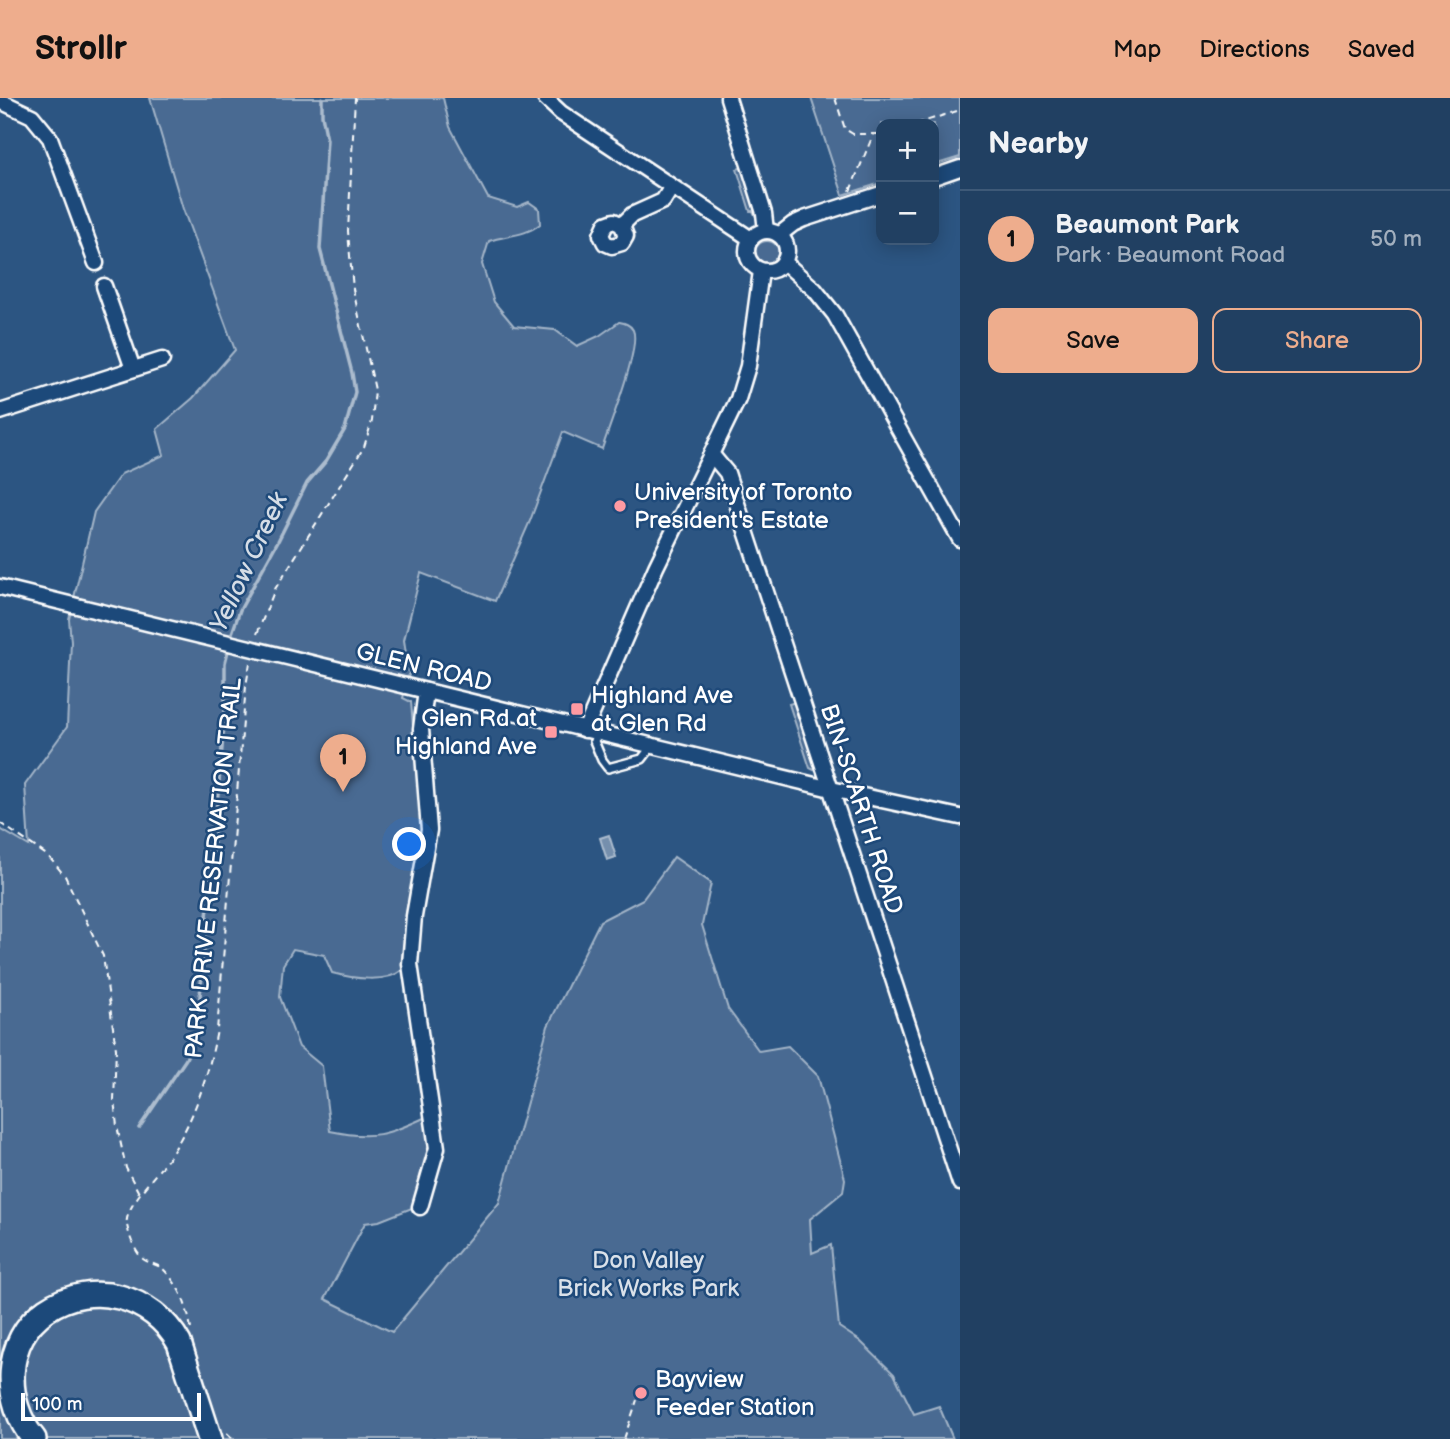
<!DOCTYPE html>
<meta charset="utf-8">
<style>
:root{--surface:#214062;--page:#294768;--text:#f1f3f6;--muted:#a2afbe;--line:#3e5977;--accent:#eead8d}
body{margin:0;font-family:"Balsamiq Sans",sans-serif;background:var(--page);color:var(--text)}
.controls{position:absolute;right:21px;top:21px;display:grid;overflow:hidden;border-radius:14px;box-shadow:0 4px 18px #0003}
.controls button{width:63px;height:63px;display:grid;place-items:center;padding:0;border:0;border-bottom:2px solid var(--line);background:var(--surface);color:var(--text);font:35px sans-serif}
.scale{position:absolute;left:21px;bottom:18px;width:180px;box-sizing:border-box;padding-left:7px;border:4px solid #fff;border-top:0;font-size:19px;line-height:24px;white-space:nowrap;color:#fff;-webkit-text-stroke:5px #1f4a7a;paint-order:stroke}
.you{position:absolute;left:410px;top:747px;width:24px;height:24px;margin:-18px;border:5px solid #fff;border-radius:50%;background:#1a73e8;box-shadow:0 0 0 10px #1a73e833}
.badge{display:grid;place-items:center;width:46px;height:46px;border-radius:50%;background:var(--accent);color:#111;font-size:23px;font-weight:700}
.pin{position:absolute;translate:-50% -58px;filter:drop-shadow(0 2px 4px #0008)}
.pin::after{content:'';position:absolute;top:37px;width:24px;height:21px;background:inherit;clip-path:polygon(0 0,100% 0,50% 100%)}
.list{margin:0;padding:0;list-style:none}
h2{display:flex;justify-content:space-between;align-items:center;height:91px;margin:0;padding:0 28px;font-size:30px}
h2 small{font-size:23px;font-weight:400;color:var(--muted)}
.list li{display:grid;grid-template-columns:46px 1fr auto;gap:21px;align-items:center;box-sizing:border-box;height:98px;padding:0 28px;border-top:2px solid var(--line)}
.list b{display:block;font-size:26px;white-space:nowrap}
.list p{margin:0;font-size:23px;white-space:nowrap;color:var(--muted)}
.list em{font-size:23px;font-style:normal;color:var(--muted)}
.actions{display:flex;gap:14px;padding:21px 28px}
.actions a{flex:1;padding:16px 0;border:2px solid var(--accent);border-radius:14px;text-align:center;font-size:24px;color:var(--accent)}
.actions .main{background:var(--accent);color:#111}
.map{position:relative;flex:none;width:960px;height:1341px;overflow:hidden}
header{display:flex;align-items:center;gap:42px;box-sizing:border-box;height:98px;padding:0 35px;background:var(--accent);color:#111}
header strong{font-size:33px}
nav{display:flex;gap:38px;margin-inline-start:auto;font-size:24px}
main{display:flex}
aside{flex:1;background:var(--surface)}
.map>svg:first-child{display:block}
</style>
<header>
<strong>Strollr</strong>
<nav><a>Map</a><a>Directions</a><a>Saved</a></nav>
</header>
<main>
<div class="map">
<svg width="960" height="1341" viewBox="0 0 960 1341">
<rect width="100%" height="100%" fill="#2c5582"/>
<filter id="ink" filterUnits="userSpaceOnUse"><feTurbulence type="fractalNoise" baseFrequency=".0143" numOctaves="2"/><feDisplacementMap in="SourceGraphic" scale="14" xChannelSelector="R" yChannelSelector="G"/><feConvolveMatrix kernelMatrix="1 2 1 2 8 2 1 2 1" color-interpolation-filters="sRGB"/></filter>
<g filter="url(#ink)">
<g fill="#486b92" stroke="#a4b5c8" stroke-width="2">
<path d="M150,0h293l7,29 38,71 29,9 12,-5 10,7 1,15c-14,12 -33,11 -51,17l-7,23 12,38 20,24 41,4 22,16 22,-10 20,-14c5,1 11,2 14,8 8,17 -24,97 -31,119l-39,-17 -33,89 -35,80 -74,-28 -17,67 5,34 -6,24 8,4 4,47 8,61 -1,28 -16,76 -4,56c-16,14 -51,8 -70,3l-8,-18 -31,-6 -10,16 -3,32 19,50 23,19 8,65c42,9 58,4 96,-14 7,39 0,55 -14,91l-33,13 -14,2 -40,76 67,33 107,-129 49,-177 52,-105 43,-22 31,-42 37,26 -9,42 26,84 31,42 29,-5 30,30 27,103 -2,13 -33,27 2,34 19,-8 8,82 21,14 34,33 20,40 25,-8 14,33h-953v-610l29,17 -4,-61 42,-58 4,-85 -2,-23 25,-107 27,-38 43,-19 -7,-26 36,-31 42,-48 -52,-141z"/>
<path d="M811,0h149v59l-26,8v-41h-53v59l-38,12z"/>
<path d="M744,69l16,47 -1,9 -6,-12h-3l-13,-42z"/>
<circle cx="767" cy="155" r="12"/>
<path d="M796,604l20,63 -2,5 -4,-2 -21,-64z"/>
</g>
<path fill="#748fad" stroke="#acbcce" stroke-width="2" d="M609,737l7,22 -9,3 -7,-22z"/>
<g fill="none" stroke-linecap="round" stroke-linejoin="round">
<g stroke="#acbcce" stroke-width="3.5">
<path d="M230,541l10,-29 38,-69 29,-58 19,-22 19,-32 10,-37 -3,-19 -32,-124 7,-109 -5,-25v-17"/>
<path d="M139,1030l47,-69 11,-29 28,-316v-51l4,-16"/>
</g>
<defs>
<path id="service" d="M597,635l-3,8 8,19 6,8 34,-9 10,-13"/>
<g id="minor">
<path d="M545,0l16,15 190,126"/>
<path d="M728,0l36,115 2,18"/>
<path d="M0,3l32,15 18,22 46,125"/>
<path d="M934,79l26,-9"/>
<path d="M622,127l4,11 -4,7 -10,3 -7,-3 -4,-8 5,-11 8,-3 8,4 10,-10 31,-14 8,-13"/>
<circle cx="767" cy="153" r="20"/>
<path d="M779,137l14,-11 11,-5 77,-25"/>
<path d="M784,164l31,28 20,25 125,224"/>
<path d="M104,188l29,83"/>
<path d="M0,314l162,-52"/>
<path d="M712,357l15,18 233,710"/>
<path d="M0,489l73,18"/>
<path d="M406,588l425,103 129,28"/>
<path d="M585,632l71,-163 82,-168 10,-33 13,-95"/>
<path d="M420,1109l17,-59 -27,-184 4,-48 15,-86 -8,-101 5,-38"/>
</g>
<path id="primary" d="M34,1341c-31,-37 -31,-99 12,-129 46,-31 107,-14 133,33l31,96"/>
</defs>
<use href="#service" stroke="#fff" stroke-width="12"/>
<use href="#minor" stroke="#fff" stroke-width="19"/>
<use href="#primary" stroke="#fff" stroke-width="28"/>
<g stroke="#fff" stroke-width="2" stroke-dasharray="7 5" stroke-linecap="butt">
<path d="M835,0l10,31 8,5h28"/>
<path d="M916,26l44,-14"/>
<path d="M850,93l23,-56"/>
<path d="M257,536l18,-45 89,-142 8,-26 3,-31 -22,-101 -3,-33 -2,-25 7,-133"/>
<path d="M0,725l48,33 17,20 38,80 13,93 -2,51 3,26 9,42 14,27"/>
<path d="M191,1231c-4,-24 -11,-44 -29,-61 -6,-4 -14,-5 -19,-9 -8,-7 -14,-23 -16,-34 -4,-17 30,-51 41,-66 26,-38 41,-85 49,-129l29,-344 4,-23"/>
<path d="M227,1335l6,6"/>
<path d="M624,1341l13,-39"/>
</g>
<use href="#service" stroke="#1f4a7a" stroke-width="7"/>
<use href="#minor" stroke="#1f4a7a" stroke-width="14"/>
<use href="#primary" stroke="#1f4a7a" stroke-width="23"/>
<defs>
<path id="minor-bridge" d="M73,507l333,81"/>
</defs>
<use href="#minor-bridge" stroke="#fff" stroke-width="19" stroke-linecap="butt"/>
<use href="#minor-bridge" stroke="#1f4a7a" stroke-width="14"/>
</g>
</g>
<g fill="#ff9aa2" stroke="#1f4a7a" stroke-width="2.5">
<circle cx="620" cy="408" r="7"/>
<rect x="570" y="604" width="14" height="14" rx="3.5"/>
<rect x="544" y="627" width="14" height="14" rx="3.5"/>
<circle cx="641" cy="1295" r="7"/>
</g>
<g text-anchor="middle" stroke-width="5" stroke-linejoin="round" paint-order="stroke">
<g font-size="24" fill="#fff" stroke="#1f4a7a" text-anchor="start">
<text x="634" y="402">University of Toronto<tspan x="634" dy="28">President's Estate</tspan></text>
<text x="591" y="605">Highland Ave<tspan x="591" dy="28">at Glen Rd</tspan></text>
<text x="537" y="628" text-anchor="end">Glen Rd at<tspan x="537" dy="28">Highland Ave</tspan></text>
<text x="655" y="1289">Bayview<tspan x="655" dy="28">Feeder Station</tspan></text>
</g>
<g font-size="24" fill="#fff" stroke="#1f4a7a">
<text transform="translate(424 569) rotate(14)" y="8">GLEN ROAD</text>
<text transform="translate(862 711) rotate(72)" y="8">BIN-SCARTH ROAD</text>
<text transform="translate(213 770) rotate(-84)" y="8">PARK DRIVE RESERVATION TRAIL</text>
</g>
<g font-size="24" fill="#dae1e9" stroke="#1f4a7a">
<text x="648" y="1170">Don Valley<tspan x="648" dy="28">Brick Works Park</tspan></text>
</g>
<g font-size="26" font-style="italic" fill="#d5dde6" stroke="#1f4a7a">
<text transform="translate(248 464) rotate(-65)" y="9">Yellow Creek</text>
</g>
</g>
</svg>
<div class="controls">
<button>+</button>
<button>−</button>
</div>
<div class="scale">100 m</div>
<div class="you"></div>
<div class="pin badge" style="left:343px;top:694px">1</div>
</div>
<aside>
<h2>Nearby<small></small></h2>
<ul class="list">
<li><span class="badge">1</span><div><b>Beaumont Park</b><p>Park · Beaumont Road</p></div><em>50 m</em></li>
</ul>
<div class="actions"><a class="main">Save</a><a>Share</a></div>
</aside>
</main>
